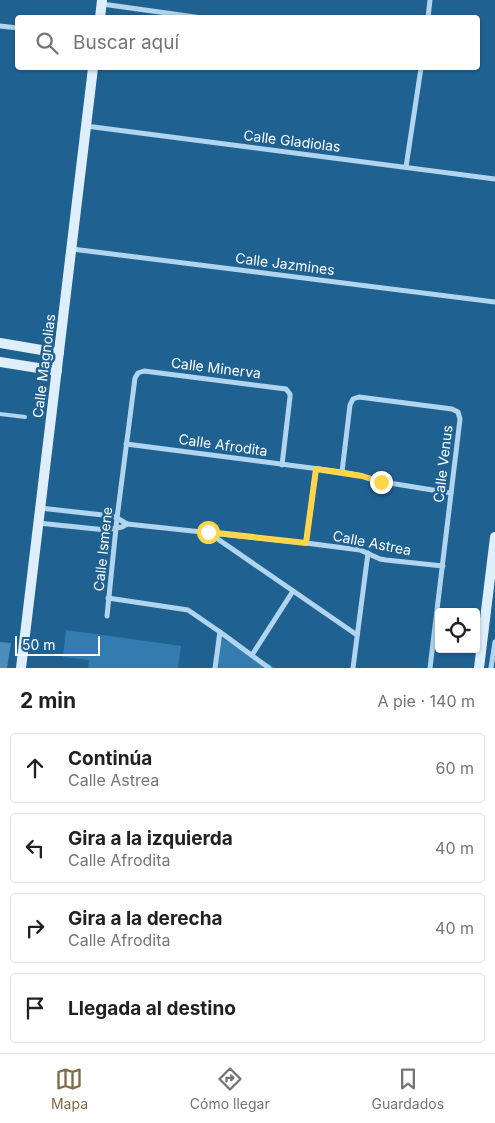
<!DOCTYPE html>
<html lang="es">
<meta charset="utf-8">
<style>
:root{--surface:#fff;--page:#f6f6f6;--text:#202124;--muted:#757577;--line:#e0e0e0;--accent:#836947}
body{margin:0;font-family:Inter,sans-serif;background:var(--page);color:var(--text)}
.controls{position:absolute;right:15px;bottom:15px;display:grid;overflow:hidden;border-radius:5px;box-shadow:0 1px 4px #0004}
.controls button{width:45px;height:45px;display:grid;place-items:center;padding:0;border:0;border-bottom:1px solid var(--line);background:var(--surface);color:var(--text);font:25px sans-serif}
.scale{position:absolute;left:15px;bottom:12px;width:85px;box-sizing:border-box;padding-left:5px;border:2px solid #fff;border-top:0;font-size:14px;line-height:18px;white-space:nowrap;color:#fff;-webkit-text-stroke:4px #1f6292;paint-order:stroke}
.stop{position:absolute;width:15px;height:15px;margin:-11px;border:4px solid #ffd54a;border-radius:50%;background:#fff}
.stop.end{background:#ffd54a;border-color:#fff;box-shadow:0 1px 5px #0008}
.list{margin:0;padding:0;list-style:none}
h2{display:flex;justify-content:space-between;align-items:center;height:65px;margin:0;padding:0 20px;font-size:21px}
h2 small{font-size:16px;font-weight:400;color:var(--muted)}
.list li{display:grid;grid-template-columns:32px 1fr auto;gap:15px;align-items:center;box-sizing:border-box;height:70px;margin:0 10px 10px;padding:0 10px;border:1px solid var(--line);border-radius:5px}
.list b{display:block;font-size:19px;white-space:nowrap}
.list p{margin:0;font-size:16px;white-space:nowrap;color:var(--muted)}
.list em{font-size:16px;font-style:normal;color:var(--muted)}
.icon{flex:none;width:28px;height:28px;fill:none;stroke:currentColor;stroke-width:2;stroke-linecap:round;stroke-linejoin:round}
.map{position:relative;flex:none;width:495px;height:668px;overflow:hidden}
.search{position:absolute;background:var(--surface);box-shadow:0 1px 4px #0004;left:15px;right:15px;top:15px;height:55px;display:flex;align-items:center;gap:12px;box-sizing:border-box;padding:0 18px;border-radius:5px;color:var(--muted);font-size:19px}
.sheet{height:385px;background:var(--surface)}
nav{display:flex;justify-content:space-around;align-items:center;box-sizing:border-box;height:70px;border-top:1px solid var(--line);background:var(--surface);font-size:14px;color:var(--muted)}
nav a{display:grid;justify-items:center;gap:2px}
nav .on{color:var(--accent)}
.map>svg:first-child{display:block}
</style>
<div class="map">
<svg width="495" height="668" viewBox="0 0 495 668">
<rect width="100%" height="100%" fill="#1f6292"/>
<g fill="#337cb0">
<path d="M66,630l115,16 -3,22h-90l1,-8 -26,-3z"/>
<path d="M216,635l60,33h-62z"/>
</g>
<path fill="#4c8dbb" d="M0,642l11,1 -4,25h-7z"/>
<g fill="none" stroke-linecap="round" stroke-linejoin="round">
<path stroke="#b1d5ee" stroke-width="4" d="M0,414l25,3"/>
<g stroke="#b1d5ee" stroke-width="5">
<path d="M102,4l100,14"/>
<path d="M428,18l2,-18"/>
<path d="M0,26l18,2"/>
<path d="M86,126l409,53"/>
<path d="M406,167l15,-99"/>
<path d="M72,249l423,53"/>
<path d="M126,444l216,28 20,4 15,5 74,12"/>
<path d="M342,472l8,-67 3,-6 6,-2 93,12 6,3 2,7 -30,249"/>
<path d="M40,508l72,8 5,2 10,6 179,19 54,7 20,9 6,1 57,6"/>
<path d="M38,523l68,7 16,-3 5,-3"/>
<path d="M209,533l148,102"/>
<path d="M306,543l10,-74"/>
<path d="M108,598l80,12 32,22 49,36"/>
<path d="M107,616l10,-98 18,-140 3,-5 6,-2 142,18 4,5v3l-8,68"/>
<path d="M252,655l41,-64"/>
<path d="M215,668l5,-36"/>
<path d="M353,668l15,-115"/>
<path d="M491,668l4,-26"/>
</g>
<g stroke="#deeefa" stroke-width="10">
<path d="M100,18l2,-18"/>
<path d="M0,343l59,10"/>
<path d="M0,362l57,9"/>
<path d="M21,668l72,-600"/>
<path d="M479,668l16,-131"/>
</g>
</g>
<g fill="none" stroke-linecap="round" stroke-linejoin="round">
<path stroke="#ffd54a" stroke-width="6" d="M208,532l98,11 10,-74 46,7 19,6"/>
</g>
<g text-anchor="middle" stroke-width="5" stroke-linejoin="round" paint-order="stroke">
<g font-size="14" fill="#fff" stroke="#1f6292">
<text transform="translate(292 141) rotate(7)" y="5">Calle Gladiolas</text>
<text transform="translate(285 264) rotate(7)" y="5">Calle Jazmines</text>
<text transform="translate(44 366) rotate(-83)" y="5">Calle Magnolias</text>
<text transform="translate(216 368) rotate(7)" y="5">Calle Minerva</text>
<text transform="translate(223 445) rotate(8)" y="5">Calle Afrodita</text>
<text transform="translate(443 464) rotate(-83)" y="5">Calle Venus</text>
<text transform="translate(372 543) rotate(11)" y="5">Calle Astrea</text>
<text transform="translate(103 549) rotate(-84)" y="5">Calle Ismene</text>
</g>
</g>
</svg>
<div class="controls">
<button><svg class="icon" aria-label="locate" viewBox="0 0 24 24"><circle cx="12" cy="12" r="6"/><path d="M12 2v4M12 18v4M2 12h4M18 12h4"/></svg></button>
</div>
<div class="scale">50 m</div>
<div class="stop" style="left:208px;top:532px"></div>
<div class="stop end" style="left:381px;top:482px"></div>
<div class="search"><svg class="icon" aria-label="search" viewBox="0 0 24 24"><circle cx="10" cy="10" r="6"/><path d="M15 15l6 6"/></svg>Buscar aquí</div>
</div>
<section class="sheet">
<h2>2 min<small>A pie · 140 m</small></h2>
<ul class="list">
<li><svg class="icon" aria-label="ahead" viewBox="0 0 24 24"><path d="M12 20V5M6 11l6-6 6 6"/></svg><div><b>Continúa</b><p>Calle Astrea</p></div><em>60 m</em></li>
<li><svg class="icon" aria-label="left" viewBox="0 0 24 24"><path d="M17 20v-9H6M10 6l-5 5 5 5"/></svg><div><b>Gira a la izquierda</b><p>Calle Afrodita</p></div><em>40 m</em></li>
<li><svg class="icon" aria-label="right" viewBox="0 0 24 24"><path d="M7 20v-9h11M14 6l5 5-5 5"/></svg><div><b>Gira a la derecha</b><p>Calle Afrodita</p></div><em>40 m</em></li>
<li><svg class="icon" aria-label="arrive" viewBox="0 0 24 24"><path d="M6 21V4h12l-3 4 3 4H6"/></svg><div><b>Llegada al destino</b></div></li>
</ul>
</section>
<nav>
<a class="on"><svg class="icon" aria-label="map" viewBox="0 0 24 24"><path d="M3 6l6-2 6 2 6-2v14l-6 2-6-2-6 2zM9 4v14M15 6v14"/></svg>Mapa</a>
<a><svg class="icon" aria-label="directions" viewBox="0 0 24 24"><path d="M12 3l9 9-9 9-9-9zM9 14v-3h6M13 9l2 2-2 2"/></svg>Cómo llegar</a>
<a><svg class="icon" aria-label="saved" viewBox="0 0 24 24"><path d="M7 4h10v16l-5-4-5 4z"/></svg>Guardados</a>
</nav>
